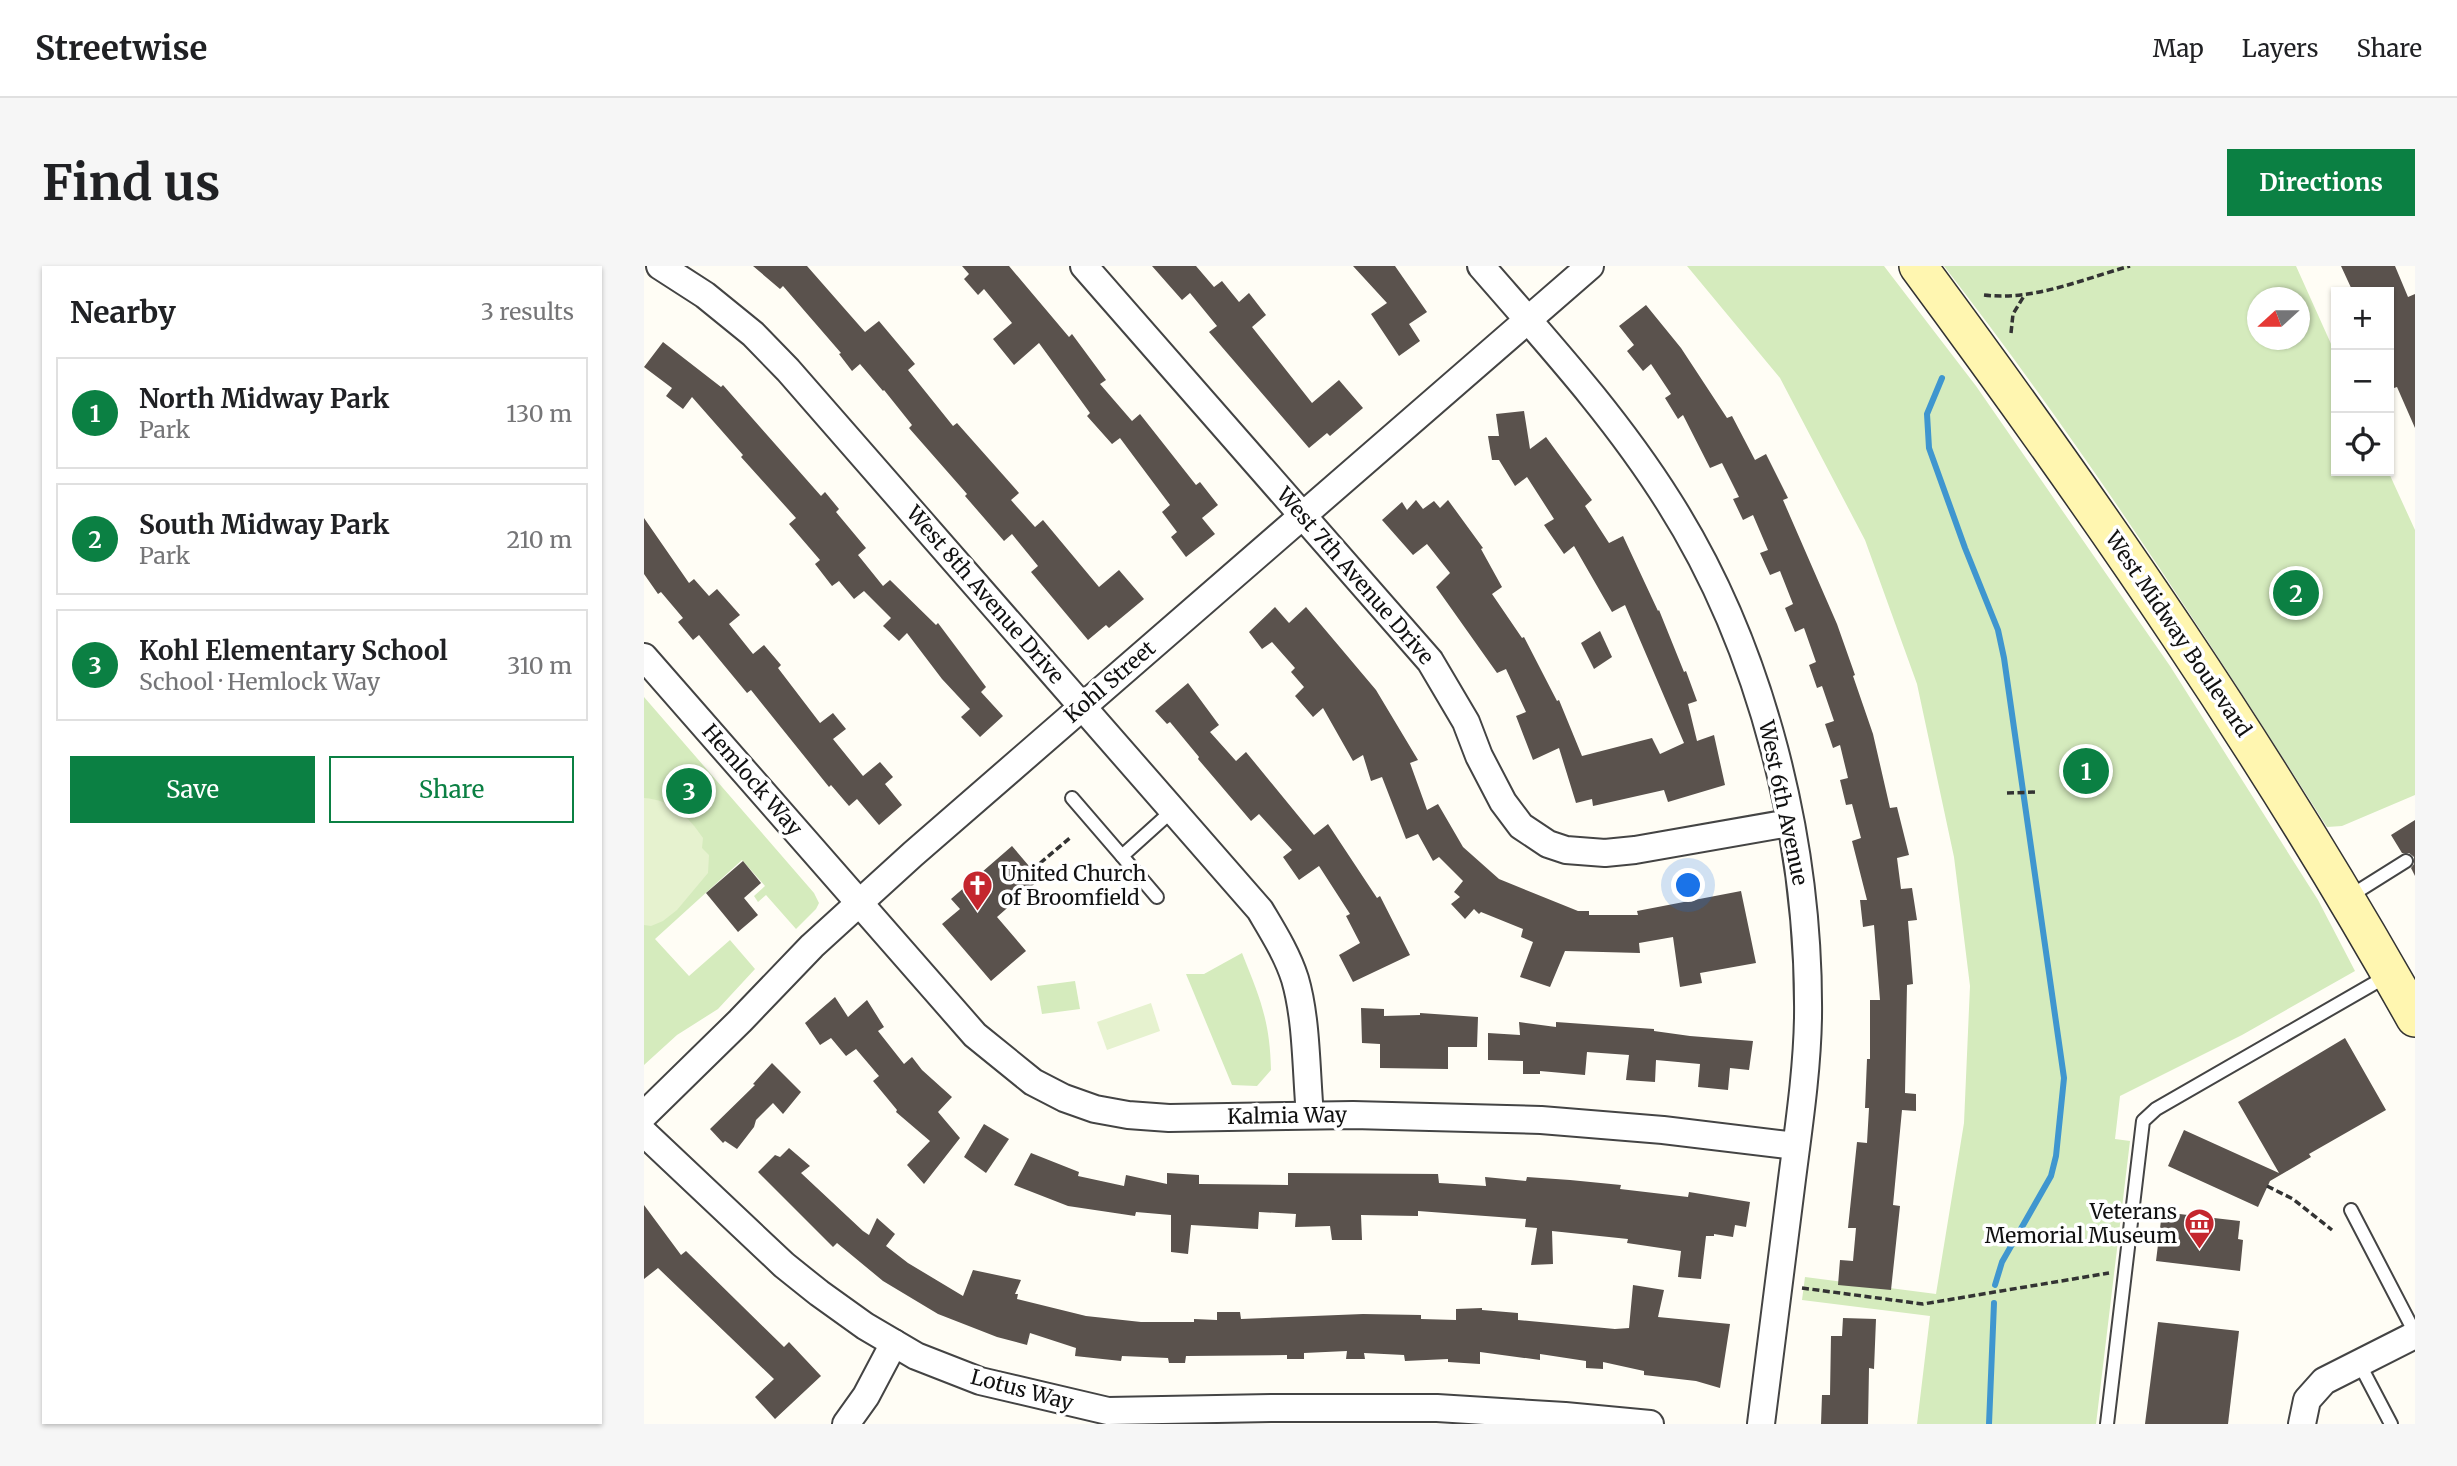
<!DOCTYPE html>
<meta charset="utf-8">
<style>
:root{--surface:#fff;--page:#f6f6f6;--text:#202124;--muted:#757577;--line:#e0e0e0;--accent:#0b8043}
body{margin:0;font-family:Merriweather,serif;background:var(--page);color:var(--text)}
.controls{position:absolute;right:21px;top:21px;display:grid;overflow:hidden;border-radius:0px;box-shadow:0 2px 5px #0004}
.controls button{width:63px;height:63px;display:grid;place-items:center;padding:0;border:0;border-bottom:2px solid var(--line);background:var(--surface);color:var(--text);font:35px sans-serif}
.compass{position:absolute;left:1603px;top:21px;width:63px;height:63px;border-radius:50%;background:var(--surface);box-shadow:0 2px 5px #0004;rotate:249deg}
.you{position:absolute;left:1045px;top:620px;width:24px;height:24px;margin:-18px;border:5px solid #fff;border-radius:50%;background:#1a73e8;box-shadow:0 0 0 10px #1a73e833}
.badge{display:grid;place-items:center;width:46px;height:46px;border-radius:50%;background:var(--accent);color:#fff;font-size:23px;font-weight:700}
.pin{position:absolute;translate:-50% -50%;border:4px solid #fff;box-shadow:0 2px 7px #0006}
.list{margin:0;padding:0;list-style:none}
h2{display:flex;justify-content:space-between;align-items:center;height:91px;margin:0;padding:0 28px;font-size:30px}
h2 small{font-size:23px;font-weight:400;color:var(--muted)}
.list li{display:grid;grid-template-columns:46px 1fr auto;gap:21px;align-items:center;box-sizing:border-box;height:112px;margin:0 14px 14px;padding:0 14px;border:2px solid var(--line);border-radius:0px}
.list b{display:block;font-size:26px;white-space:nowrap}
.list p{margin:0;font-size:23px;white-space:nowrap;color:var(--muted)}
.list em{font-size:23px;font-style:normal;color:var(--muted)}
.actions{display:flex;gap:14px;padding:21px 28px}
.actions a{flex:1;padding:16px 0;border:2px solid var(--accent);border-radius:0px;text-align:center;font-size:24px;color:var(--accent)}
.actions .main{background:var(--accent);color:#fff}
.icon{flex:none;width:38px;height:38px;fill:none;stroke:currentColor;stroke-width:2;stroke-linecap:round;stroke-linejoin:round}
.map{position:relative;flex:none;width:1771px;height:1158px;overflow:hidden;border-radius:0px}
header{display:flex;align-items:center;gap:42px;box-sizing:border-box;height:98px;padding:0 35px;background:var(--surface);border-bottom:2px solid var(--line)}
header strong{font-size:33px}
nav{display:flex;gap:38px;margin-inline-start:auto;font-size:24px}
.intro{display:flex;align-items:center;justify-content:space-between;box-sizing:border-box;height:168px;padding:0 42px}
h1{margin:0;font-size:49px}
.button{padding:18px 32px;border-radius:0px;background:var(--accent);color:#fff;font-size:24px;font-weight:700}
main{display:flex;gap:42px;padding:0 42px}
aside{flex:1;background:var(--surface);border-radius:0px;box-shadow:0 2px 5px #0004}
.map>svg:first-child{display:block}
</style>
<header>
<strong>Streetwise</strong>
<nav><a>Map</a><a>Layers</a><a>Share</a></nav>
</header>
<div class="intro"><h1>Find us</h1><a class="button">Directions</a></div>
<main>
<aside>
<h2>Nearby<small>3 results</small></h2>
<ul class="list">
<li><span class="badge">1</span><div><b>North Midway Park</b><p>Park</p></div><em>130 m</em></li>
<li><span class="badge">2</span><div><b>South Midway Park</b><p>Park</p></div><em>210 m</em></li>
<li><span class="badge">3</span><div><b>Kohl Elementary School</b><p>School · Hemlock Way</p></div><em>310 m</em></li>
</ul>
<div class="actions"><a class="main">Save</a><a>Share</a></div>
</aside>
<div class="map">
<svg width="1771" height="1158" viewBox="0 0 1771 1158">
<rect width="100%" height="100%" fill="#fffdf5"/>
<g fill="#d5ebbd" fill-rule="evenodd">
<path d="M1043,0h197l92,120 194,280 148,234 37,71 -113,64 -122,61 -5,43 15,2 -34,283h-179l13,-108 -128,-16 3,-23 131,17 28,-171 6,-137 -16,-129 -37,-173 -52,-144 -85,-162z"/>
<path d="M1300,0h352l40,89v116h52l27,59v265l-73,31 -15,1c-121,-191 -244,-381 -383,-561zM1614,32h42v42h-42z"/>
<path d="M0,431l170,196 5,10 -3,6 -20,20 -30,-34 -8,7 -4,-6 11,-10 -23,-26 -87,79 34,37 41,-36 25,29 -37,40 -41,26 -33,30z"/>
<path d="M598,687c18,45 28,68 29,117l-14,16 -25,-1 -46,-111h18z"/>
<path d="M431,715l5,28 -38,5 -5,-28z"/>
</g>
<g fill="#e6f2cf">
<path d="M0,532c28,2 44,18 59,40l-1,10 7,7 -1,18 -31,37 -14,11 -12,5 -7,-1z"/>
<path d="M507,737l9,28 -53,19 -10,-28z"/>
</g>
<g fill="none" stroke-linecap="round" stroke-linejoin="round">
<g stroke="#3f96cf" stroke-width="6">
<path d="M1298,112l-15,36 2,34 36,100 33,82 6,28 60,420 -8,78 -5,20 -49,86 -7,23"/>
<path d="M1345,1158l5,-121"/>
</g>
</g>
<g fill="#5a524d">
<path d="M109,0h54l58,66 14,-11 36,43 -7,6 45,56 4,-3 62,70 -8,7 24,27 8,-7 56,67 20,-17 25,29 -35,29 -3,-3 -18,15 -57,-68 7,-6 -26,-32 -8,7 -39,-45 2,-2 -58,-66 3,-3 -28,-35 -1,1 -23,-27 -8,7 -13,-17 2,-1 -58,-67 -3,3z"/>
<path d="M318,0h47l60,71 3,-3 34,46 -6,4 32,37 8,-7 56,71 4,-3 18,23 -16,13 13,16 -29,23 -15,-20 6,-5 -15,-20 8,-7 -50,-67 -8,6 -25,-28 3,-3 -51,-70 -25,22 -21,-26 19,-16 -28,-34 -6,6 -14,-16 5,-5z"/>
<path d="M508,0h44l18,21 8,-6 17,21 10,-9 17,22 -14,12 60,76 27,-23 24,28 -33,28 -3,-3 -18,15 -100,-116 8,-6 -27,-33 -8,7z"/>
<path d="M709,0h42l32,46 -18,12 11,17 -21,15 -28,-42 16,-11z"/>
<path d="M1697,0h54l13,31 7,-3v134l-18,-41 -3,1 -5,-12v-84h-36z"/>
<path d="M1002,39l35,43 46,70 5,-2 23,44 11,-6 22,44 -5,2 54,124 18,51 -2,1 20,58 17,74 7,-1 12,48 -12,3 4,31 11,-1 5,32 -9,1 5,63 -6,1 -2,108 11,1v17l-14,-1 -9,95 7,1 -9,84 -53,-5 2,-25 13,1 3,-33h-8l9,-86 10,1 2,-35h-4l2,-49h3v-59h10l-6,-75 -11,2 -3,-27h7l-15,-59 9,-3 -9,-34 -6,1 -6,-25 8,-2 -8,-33 -7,3 -8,-24 9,-3 -12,-35 -5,2 -8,-23 7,-3 -12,-34 -9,4 -10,-24 8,-4 -13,-33 -10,4 -10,-22 8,-3 -15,-35 -10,5 -10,-21 6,-2 -17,-34 -12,5 -27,-53 -5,4 -13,-21 6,-4 -20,-30 -8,7 -16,-20 7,-6 -15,-19z"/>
<path d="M19,76l58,45 2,-2 98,111 4,-4 14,17 -3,3 30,36 -8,7 25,31 7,-6 46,45 2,-2 48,64 -5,5 22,24 -23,21 -19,-20 9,-8 -28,-30 -35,-46 -8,8 -16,-15 8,-8 -27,-27 -10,8 -15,-18 -7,5 -17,-22 5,-4 -31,-36 7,-6 -55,-61 2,-2 -51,-58 -9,12 -17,-13 6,-8 -28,-21z"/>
<path d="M880,145l6,38 16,-12 46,63 -7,6 24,37 14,-7 35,75 1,-1 25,62 2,-1 11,30 -9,3 9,37 17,-6 11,50 -57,17 -4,-12 -71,16 -1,-7 -16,4 -17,-55 -26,12 -17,-44 10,-4 -20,-43 -9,4 -61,-86 14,-14 -23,-29 -14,11 -31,-35 20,-18 5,8 9,-10 7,9 11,-8 6,7 8,-8 35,48 -2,1 21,38 -10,7 30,44 2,-1 33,64 2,-1 23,56 70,-18 8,16 24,-11 -59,-138 -13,7 -38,-66 -10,8 -20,-29 10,-6 -27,-42 -12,9 -16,-26h-7l-4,-24h11l-3,-22z"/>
<path d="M0,252l45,65 5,-4 15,17 8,-7 23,26 -11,9 24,30 11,-9 17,20 -3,3 42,55 13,-10 13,16 -13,10 30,37 17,-14 13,15 -8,7 17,21 -23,20 -22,-26 -8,7 -18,-21 -2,2 -78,-97 -4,3 -48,-58 -6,5 -15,-18 5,-4 -22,-26 -3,2 -14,-20z"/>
<path d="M631,341l14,16 17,-16 70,83 42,70 -8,3 17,47 11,-6 25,43 36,32 79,32h11v4h49l-1,-4 104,-20 15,72 -56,10 2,10 -22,4 -7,-50 -34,6 1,10 -75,-2 -15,36 -30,-10 13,-35 -12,-5 2,-8 -42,-17 -2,2 -5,-5 -9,10 -14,-15 9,-7 -6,-5 9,-11 -24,-24 -6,4 -15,-27 -12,5 -24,-62 -11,4 -8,-26 -10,6 -30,-53 -10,9 -18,-21 9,-9 -13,-15 4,-4 -23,-26 -10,7 -13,-17z"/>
<path d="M956,365l12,26 -18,12 -13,-26z"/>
<path d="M544,417l31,42 -9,7 26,29 10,-9 68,83 14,-11 49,74 3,-2 30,59 -57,27 -14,-27 21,-12 -14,-27 4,-2 -31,-48 -20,14 -16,-23 9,-7 -33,-36 -8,7 -53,-62 1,-2 -29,-35 -3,2 -12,-13z"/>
<path d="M1771,554v56l-4,-8 3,-4v-7l-5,-4h-7l-11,-18z"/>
<path d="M368,580l28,33 -43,38 29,34 -35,30 -49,-57 18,-15 -9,-10z"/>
<path d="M99,595l18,22 -17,15 14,17 -20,17 -32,-39z"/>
<path d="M191,731l13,20 19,-17 17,27 -6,4 26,33 8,-7 10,13 30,27 -14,15 22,26 -36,46 -17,-19 23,-24 -34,-29 1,-2 -24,-29 6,-5 -23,-27 -10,7 -15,-18 -11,7 -15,-22z"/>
<path d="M717,742l23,1v7l36,-1v-2l58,4 -1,30h-29v22l-68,-1v-24l-18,-1z"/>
<path d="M875,756l37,5v-5l98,7v2l36,5 63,5 -4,29 -19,-2 -2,22 -30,-3 2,-23 -44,-4 -1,22 -29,-2 3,-25 -42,-3 -2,23 -45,-4v3h-17v-13l-35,-1v-27l32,2z"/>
<path d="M1701,772l41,72 -77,44 2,3 -41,24 -12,26 -90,-41 16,-36 95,43 -41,-71z"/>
<path d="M128,797l29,29 -18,22 -10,-11 -17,17 -2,7 -17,22 -12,-8 -2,2 -13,-14 45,-44 -2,-1z"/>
<path d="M340,858l25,15 -23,34 -22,-16z"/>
<path d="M145,882l21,18 -9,7 62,58 6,4 8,-17 18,16 -9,12 22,17 55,33 10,-26 48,10 -6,14h3l-1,5 69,17 55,6h53v-3l23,1v-8h23l1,7 122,-5 58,1v4l35,1v-11l26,-1v2l36,3v7l97,9 14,-1 4,-43 31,5 -6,27 72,7 -10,64 -24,-7 -52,-6v-4l-41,-9v7l-17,-1v-7l-46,-7v6l-60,-8v12l-32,-2v-3l-43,2 -1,-6 -40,-2 1,6h-19l1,-8 -43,2v6h-17v-4l-101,1 -1,7h-16l-1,-5 -46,-2 -1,5 -46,-5 1,-8 -46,-15 -3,12 -30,-8 -59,-23 -55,-33 -46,-38 -4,4 -75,-75 17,-17 5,2z"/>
<path d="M387,887l48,19 -1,4 46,10 2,-11 41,9v-11l32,2v9l89,1v-12l150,1 1,9 47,3 -1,-9 41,4 1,-4 43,3 51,5 -1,4 68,8 1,-5 61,10 -4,25 -11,-2 -2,12 -19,-3v2h-8l-5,43 -23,-2 3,-26 -54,-8 1,-4 -76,-8 1,33 -22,1 6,-37 -12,-1 1,-8 -108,-8v5l-57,-1 1,25h-30l-2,-14 -35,1 1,-13 -37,-2 -1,17 -67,-4 -3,29 -17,-2v-37l-35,-3 -1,4 -67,-10 -54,-21z"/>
<path d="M0,939l37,50 5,-4 98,96 5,-5 32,34 -46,43 -20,-22 19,-18 -116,-111 -14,11z"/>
<path d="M1518,946l78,9 -2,18 5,1 -3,31 -84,-10z"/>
<path d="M1199,1052l33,1 -2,50 -5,-1 -1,56h-47l1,-29h8l1,-59h11z"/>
<path d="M1514,1056l81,9 -11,93h-83z"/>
</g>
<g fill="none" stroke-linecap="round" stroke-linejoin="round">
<defs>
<g id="lane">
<path d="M428,532l50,58 51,-46"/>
<path d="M478,590l35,41"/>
<path d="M1703,632l59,-37"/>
<path d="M1707,944l64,123"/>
<path d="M1715,1097l32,61"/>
<path d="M1463,1158l36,-303 13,-12 231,-133"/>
</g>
<g id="street">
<path d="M16,0l45,29 48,39 35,36 472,540c13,22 27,44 35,69 12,41 11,93 15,136"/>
<path d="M440,0l346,395 36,61 13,34 24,46 18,24 27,18 18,6 39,3 30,-3 154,-27"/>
<path d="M837,0c66,76 134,150 188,236 94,148 141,341 139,516 -1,56 -10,113 -17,169 -10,79 -20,158 -30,237"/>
<path d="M0,391l331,378 58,47 31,16 31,11 33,6 41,3 184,-3 188,5 122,10 133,16"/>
<path d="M0,849l96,-94 72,-75 101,-92 677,-588"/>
<path d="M0,867l140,132 35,28 46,33 51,30 64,25 128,30 163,-3h166l128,8 85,8"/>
<path d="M202,1158l20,-28 28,-53"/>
<path d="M1658,1158l5,-24 17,-19 91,-46"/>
</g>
<path id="secondary" d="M1274,0c179,242 350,489 497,752"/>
</defs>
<use href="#lane" stroke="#444" stroke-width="16"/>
<use href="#street" stroke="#444" stroke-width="30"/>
<use href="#secondary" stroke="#333" stroke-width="40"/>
<g stroke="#333" stroke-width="3.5" stroke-dasharray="7 3.5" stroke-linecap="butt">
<path d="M1340,29c50,6 99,-16 146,-29"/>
<path d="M1367,67l2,-19 11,-18"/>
<path d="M1363,527l29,-1"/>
<path d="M388,604l39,-33"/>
<path d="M1623,920l26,13 39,31"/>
<path d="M1158,1022l121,16 186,-31"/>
</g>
<use href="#lane" stroke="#fff" stroke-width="12"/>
<use href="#street" stroke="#fff" stroke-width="26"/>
<use href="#secondary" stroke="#fff6b0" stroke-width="37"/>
</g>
<defs>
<symbol id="church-pin" viewBox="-11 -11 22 30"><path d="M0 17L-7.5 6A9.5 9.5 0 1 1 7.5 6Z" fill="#c4262e" stroke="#fff"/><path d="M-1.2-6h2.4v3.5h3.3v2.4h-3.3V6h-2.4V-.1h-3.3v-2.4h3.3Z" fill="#fff"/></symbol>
<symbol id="museum-pin" viewBox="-11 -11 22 30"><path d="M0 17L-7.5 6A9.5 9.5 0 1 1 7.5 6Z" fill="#c4262e" stroke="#fff"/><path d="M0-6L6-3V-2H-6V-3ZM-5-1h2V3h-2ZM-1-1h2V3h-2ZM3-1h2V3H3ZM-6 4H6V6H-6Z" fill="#fff"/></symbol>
</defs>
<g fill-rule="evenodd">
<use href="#church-pin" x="316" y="602" width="35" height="47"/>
<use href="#museum-pin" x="1538" y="940" width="35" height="47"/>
</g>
<g text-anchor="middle" stroke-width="7" stroke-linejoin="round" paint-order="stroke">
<g font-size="21" fill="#111" stroke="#fff">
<text transform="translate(711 310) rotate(49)" y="7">West 7th Avenue Drive</text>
<text transform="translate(341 329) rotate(49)" y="7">West 8th Avenue Drive</text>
<text transform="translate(1534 368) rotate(56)" y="7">West Midway Boulevard</text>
<text transform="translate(466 416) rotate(-41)" y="7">Kohl Street</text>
<text transform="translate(108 514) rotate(49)" y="7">Hemlock Way</text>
<text transform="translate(1139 537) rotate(78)" y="7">West 6th Avenue</text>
<text transform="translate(643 850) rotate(-1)" y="7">Kalmia Way</text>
<text transform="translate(378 1124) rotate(15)" y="7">Lotus Way</text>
</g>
<g font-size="21" fill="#111" stroke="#fff" text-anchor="start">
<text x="357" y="615">United Church<tspan x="357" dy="24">of Broomfield</tspan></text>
<text x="1533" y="953" text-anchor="end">Veterans<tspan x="1533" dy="24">Memorial Museum</tspan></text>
</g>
</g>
</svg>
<div class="controls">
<button>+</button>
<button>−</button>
<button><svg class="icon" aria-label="locate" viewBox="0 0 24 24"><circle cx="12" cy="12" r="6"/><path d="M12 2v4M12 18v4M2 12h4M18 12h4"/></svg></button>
</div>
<svg class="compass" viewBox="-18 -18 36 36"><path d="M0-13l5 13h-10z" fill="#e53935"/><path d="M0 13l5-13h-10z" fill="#757577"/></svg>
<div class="you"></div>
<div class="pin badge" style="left:1442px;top:505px">1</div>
<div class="pin badge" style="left:1652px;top:327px">2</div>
<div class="pin badge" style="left:45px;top:525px">3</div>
</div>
</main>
